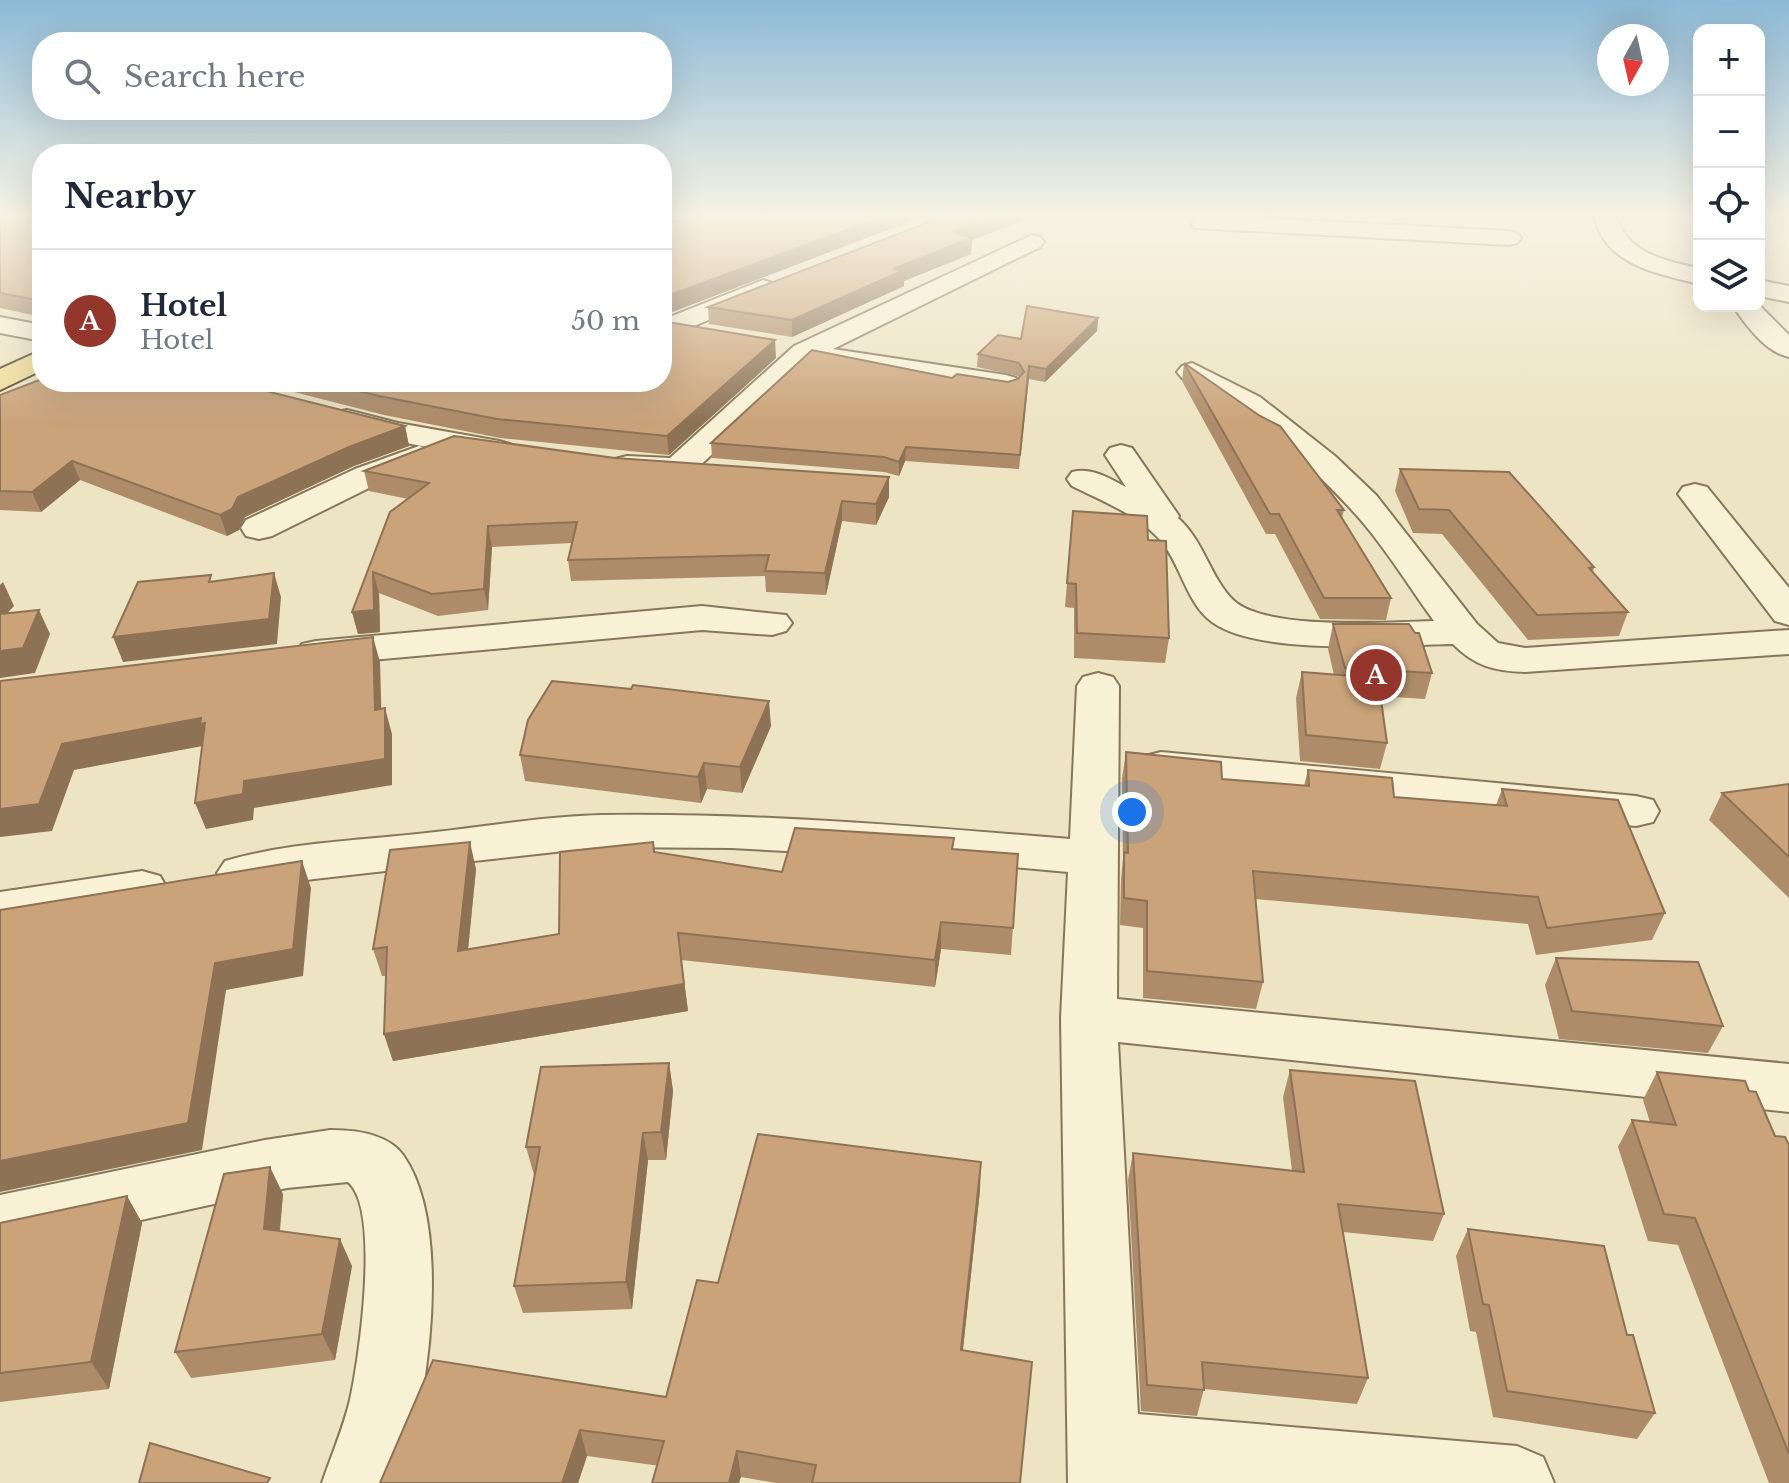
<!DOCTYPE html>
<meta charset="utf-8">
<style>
:root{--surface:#fff;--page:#f2f2f3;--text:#1f2937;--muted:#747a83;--line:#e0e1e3;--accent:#94362c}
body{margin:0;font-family:"Libre Baskerville",serif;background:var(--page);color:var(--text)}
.controls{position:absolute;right:24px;top:24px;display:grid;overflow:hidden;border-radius:16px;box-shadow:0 8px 32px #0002}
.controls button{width:72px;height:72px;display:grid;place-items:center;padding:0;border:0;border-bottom:2px solid var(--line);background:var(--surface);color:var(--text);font:40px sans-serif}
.compass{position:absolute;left:1597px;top:24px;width:72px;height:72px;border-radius:50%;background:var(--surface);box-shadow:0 8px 32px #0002;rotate:188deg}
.you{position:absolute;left:1132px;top:812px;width:28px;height:28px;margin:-20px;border:6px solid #fff;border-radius:50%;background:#1a73e8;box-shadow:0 0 0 12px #1a73e833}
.badge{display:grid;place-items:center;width:52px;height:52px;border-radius:50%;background:var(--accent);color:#fff;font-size:26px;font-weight:700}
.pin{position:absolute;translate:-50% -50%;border:4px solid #fff;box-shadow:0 2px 8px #0006}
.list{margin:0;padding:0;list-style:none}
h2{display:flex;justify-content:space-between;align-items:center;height:104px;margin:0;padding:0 32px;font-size:34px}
h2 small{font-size:26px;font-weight:400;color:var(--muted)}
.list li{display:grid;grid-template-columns:52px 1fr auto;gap:24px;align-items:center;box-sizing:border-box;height:144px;padding:0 32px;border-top:2px solid var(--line)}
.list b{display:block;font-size:30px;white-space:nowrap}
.list p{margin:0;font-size:26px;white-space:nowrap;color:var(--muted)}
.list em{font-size:26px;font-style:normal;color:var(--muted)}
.icon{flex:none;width:44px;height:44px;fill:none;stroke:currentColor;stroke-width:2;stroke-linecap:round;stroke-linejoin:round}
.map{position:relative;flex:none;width:1789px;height:1483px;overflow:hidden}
.search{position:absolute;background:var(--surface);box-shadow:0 8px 32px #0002;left:32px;top:32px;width:640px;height:88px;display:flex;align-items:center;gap:20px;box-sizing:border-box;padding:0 28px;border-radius:32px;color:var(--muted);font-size:30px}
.panel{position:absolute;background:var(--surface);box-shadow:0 8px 32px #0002;left:32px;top:144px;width:640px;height:248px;border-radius:32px}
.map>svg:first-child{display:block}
</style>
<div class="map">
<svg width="1789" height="1483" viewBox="0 0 1789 1483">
<rect width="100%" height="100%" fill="#ede4c3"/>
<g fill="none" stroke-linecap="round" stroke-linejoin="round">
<defs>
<g id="minor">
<path d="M1205,215l304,16 8,2 4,5 -4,5 -8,2 -314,-17 -4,-5 4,-5z"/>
<path d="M1594,215h22c10,38 49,46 83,53v16c-43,-11 -95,-19 -105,-69z"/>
<path d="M1032,235l8,2 4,5 -4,5 -207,102 173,26 10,3 5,6 -5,6 -10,3 -172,-27 -10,-3 -4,-6 2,-3 -8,4 -124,117c-23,6 -52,4 -75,-2l-4,-7 4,-7 12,-3 43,2 124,-112z"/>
<path d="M763,280l9,3 4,5 -4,5 -97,41 -13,1v-15z"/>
<path d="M1759,280l30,6v16l-30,-6z"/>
<path d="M1759,305l30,30v22c-24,-5 -43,-32 -56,-51z"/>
<path d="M0,317l42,8v16l-42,-8z"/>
<path d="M1192,363l68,34 75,59 41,39 101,129 21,19 27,5 264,-18v24l-264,18c-31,-1 -50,-6 -72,-28 -58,1 -195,12 -241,-22 -25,-19 -30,-53 -48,-77 -20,-28 -62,-44 -92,-59l-5,-7 5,-7c20,-5 36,6 54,15l-21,-32 5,-7 11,-3 11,3 47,68 -1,2c26,23 32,59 55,82 32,31 156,22 201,21 -27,-37 -52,-79 -84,-113 -48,-53 -106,-95 -168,-130l-5,-6 5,-6z"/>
<path d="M347,410l51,13 101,18 11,3 5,7 -5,7 -11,3 -103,-20 -60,-15 -4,-7 4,-7z"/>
<path d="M419,446l11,3 5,7 -5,7 -51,20 -107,53 -13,3 -13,-3 -5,-8 5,-8 109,-51z"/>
<path d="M1695,484l12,3 82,101v37l-14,-4 -97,-127 5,-7z"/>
<path d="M702,606l84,9 6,8 -6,8 -14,4 -70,-5 -386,35 -14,-3 -6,-9 6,-9 14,-3z"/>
<path d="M1098,673l15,4 6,9 -2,313 672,65v48l-671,-70 20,372 379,32 26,11 11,26h-486l-7,-465 7,-146 -152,-14 -185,-10 -131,-1 -286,32 -72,11 -17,-5 -8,-12 8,-12c61,-18 128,-20 192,-27 61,-6 125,-18 187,-19 155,-2 311,11 466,24l7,-153 6,-9z"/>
<path d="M1161,752l475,44 17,4 6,11 -6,11 -17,4 -475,-46 -16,-4 -6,-10 6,-10z"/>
<path d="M142,871l18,5 7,12 -7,12 -160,28v-36z"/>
<path d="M330,1130c24,0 57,3 73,25 41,58 30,179 18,246 -6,28 -17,55 -25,82h-74c9,-27 21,-54 28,-83 9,-41 31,-190 -2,-218l-61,6 -287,63v-56l265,-55z"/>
</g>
<path id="major" d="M42,350v20l-42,20v-21z"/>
</defs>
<use href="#minor" stroke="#86765a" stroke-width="4"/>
<use href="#major" stroke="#54442e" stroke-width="4"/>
<use href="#minor" fill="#f8f1d6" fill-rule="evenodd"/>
<use href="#major" fill="#efdd9b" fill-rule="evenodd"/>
</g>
<g fill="#ae8c69">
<path d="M0,215h42v102l-42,-9z"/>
<path d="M947,215h90l-65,25 -1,14 -67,27v5l-112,51 -83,-13 -1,-17z"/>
<path d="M1098,318l-1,13 -52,51 -16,-3 -10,90 -114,-8 -6,15 -15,-4 -172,-14 -1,-15 241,-65 56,4 10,-3 1,-1 -1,-2 -41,-9 1,-13z"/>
<path d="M776,358l-107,97 -169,-17 -116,-23 -129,-33h407z"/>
<path d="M1184,363l160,147 -2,8 49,80 -5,22 -66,-1 -45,-85h-9l-84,-153z"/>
<path d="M0,395l405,31 4,20 -55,20 -109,51 -6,13 -12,6 -147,-56 -39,32 -41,-2z"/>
<path d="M1400,469l194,98 -1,5 35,40 -9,24 -91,4 -86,-106 -29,-1 -18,-42z"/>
<path d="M364,471l525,26 -13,28 -34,-4 -16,74 -60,-3 -1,-16 -194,5 -3,-21 4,-17 -80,4 -4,63 -50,6 -59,-23 1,39 -22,2 -6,-22 56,-113 -39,-8z"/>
<path d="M1073,511l75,29 21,98 -4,25 -91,-5v-50l-9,-1z"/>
<path d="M1333,624l99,49 -7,26 -45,-3 7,47 -7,26 -80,-8 -4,-63 6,-26 32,3 -6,-26z"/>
<path d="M771,726l-29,67 -35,-4 -6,14 -176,-22 -5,-26z"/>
<path d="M1126,752l96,27 82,7 4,-16 86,27 102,8 6,-16 163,124 -13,27 -116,15 -8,-31 -273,-25 8,83 -7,27 -113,-11v-70l-23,-3 1,-46 2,-21 -1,-80z"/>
<path d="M1789,784v114l-80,-78 13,-27z"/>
<path d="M954,838l-1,11 65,5 -7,101 -70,-6 -6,38 -254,-27 7,51 -295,50 -9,-27 2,-58h-4l-9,-27 103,-80 -8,81 91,-16 94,-92 2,11 127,19z"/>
<path d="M1556,958l167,68 -15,27 -149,-14 -14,-54z"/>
<path d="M669,1063l4,28 -7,69h-18l-16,149 -109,4 -9,-27 21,-111h-1l-8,-28z"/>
<path d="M1290,1070l154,144 -11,27 -90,-9 25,146 -11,26 -153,-15 -7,27 -56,-5 -13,-231 5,-27 159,18 -9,-74z"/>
<path d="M1657,1072l92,19 26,45 14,9v338h-20l-91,-238 -30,-4 -30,-94 14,-27 18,2 -7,-22z"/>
<path d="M980,1190l-17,160 57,133h-244l-35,-6 -154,-21 -9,27h-198l286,-86 52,-114z"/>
<path d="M283,1194l-3,37 72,35 -17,94 -144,18 -16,-26z"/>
<path d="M127,1196l15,27 -33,166 -109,13v-179z"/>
<path d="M1468,1229l159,106 28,78 -18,26 -144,-22 -17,-85 -6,-1 -14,-75z"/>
</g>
<g fill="#8d7255">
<path d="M662,215h19l-19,6z"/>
<path d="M887,215h40l-265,101v-18z"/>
<path d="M998,215h39l-65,25 -1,14 -67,27v5l-112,51v-17l101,-51 59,-37z"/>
<path d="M1098,318l-1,13 -52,51 1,-13z"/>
<path d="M775,340l1,18 -107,97 -2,-19z"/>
<path d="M405,426l4,20 -55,20 -109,51 -6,13 -12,6 -7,-21 18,-18 111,-50z"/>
<path d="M906,447l-1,14 -6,15v-14z"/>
<path d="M72,461l8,19 -39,32 -9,-20z"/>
<path d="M889,477v20l-13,28v-21z"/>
<path d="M842,501v20l-16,74 -1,-22z"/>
<path d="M488,526l4,21 -4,63 -4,-21z"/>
<path d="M373,572l6,21 1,39 -22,2 -6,-22z"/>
<path d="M274,573l7,24 -4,47 -154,18 -10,-25z"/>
<path d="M3,582l11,24 -14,15v-36z"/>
<path d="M39,610l11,24 -15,39 -35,5v-27z"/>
<path d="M373,637l7,25 2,73 -7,-25z"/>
<path d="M769,701l2,25 -29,67 -2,-26z"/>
<path d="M385,708l7,26v51l-138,23 -1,12 -47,9 -11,-26 49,-22z"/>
<path d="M201,718l4,5 3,22 -134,25 -22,61 -52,6v-28l62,-65z"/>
<path d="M704,763l3,26 -6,14 -3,-26z"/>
<path d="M470,842l6,27 -11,110 -7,-28z"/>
<path d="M302,861l9,27 -8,88 -77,14 -24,160 -202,42v-31l215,-198z"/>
<path d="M941,922v27l-6,38v-27z"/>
<path d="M678,933l10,78 -295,50 -9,-27z"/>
<path d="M669,1063l4,28 -7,69 -5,-28z"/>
<path d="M643,1133l5,27 -16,149 -6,-27z"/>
<path d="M981,1162l-1,28 -20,186 1,-26z"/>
<path d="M270,1167l13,27 -6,62 -13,-27z"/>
<path d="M127,1196l15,27 -33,166 -18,-27z"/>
<path d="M340,1239l12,27 -17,94 -13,-26z"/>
<path d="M580,1430l7,26 -9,27h-16z"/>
<path d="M737,1451l4,26 -2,6h-10z"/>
</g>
<g fill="#caa37a" stroke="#8d7255" stroke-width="2">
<path d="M0,215h42v86l-42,-8z"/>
<path d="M696,215h191l-225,83v-73z"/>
<path d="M947,215h51l-46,17 20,6 -79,31 11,1 -112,50 -84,-13z"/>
<path d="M1027,306l71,12 -52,51 -17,-3 -9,89 -114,-8 -7,15 -15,-5 -173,-14 101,-93 140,28 5,-4 51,8 10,-3 6,-7 -5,-9 -41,-9 20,-19 23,4z"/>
<path d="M662,321l113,19 -108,96 -170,-17 -118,-23 -57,-14h340z"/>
<path d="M1184,363l76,53 20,10 64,84h-7l54,88h-67l-45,-84h-9z"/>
<path d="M42,379v3h188l175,44 -56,21 -111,50 -6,12 -12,6 -148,-54 -40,31 -32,-1v-96z"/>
<path d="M454,436l161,22 274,19 -13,27 -34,-3 -17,72 -60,-2 4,-16 -201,5 9,-38 -89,4 -4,63 -52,5 -59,-22 1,38 -22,2 38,-100 39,-29 -65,-12z"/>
<path d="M1400,469l109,3 85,95 -5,1 39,44 -91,3 -88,-105 -30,-1z"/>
<path d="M1073,511l74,5 1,24 18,1 3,97 -92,-5 -1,-49 -9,-1z"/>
<path d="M274,573l-5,46 -156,18 25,-55 73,-7 -2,7z"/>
<path d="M39,610l-16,38 -23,3v-37z"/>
<path d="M1333,624h76l6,9h4l13,40 -87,-5z"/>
<path d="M373,637l2,73 10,-2v51l-141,22 -1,13 -48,9 10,-80 -5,1 1,-6 -139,26 -23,60 -39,5v-128z"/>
<path d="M1302,672l76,6 9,65 -81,-8z"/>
<path d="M552,681l79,8 2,-4 136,16 -29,66 -36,-4 -6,14 -178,-22 8,-35z"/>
<path d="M1126,752l95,10 1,17 87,7 -1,-16 84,8 2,19 113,9 -5,-17 116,11 47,113 -118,15 -9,-31 -285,-26 10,111 -116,-11v-70l-23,-3v-46l4,1z"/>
<path d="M1789,784v73l-67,-64z"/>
<path d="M795,828l159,10 -2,11 66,5 -5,74 -72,-6 -6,38 -257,-27 6,51 -300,50 3,-87 -14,2 17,-99 80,-8 -12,109 101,-17 1,-82 93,-10 1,10 128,20z"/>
<path d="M302,861l-9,88 -78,14 -27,160 -188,38v-251z"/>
<path d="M1556,958l142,4 25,64 -151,-15z"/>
<path d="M669,1063l-8,69 -18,1 -17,149 -112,4 26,-139h-14l15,-80z"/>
<path d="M1290,1070l125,11 29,133 -106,-10 30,174 -166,-16 2,28 -57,-5 -14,-232 171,19z"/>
<path d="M1657,1072l88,9 4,10 7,1 19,44 10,1 4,8v309l-94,-236 -31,-4 -32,-94 44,5z"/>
<path d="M758,1134l223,28 -20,188 71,12 -12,121h-208l4,-18 -79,-14 -8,32h-77l12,-42 -84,-11 -18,53h-182l53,-123 233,37 31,-117 21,3z"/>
<path d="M270,1167l-6,62 76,10 -18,95 -147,18 49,-178z"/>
<path d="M127,1196l-36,166 -91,11v-150z"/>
<path d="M1468,1229l136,17 23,89h6l22,78 -148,-22 -18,-86 -6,-1z"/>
<path d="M150,1443l120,35 -3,5h-128z"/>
</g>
<linearGradient id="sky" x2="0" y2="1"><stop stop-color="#8db9d6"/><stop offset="0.51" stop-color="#f7f3e4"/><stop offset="1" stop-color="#f7f3e4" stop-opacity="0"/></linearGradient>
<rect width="1789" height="423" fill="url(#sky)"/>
</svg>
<div class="controls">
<button>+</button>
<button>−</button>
<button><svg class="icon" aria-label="locate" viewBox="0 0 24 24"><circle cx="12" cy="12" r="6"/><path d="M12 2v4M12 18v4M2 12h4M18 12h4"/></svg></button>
<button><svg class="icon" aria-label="layers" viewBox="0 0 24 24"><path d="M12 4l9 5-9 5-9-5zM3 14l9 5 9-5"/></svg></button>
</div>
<svg class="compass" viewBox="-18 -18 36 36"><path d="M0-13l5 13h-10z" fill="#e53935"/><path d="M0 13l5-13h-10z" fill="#747a83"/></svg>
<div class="you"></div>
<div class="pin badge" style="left:1376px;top:675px">A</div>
<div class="search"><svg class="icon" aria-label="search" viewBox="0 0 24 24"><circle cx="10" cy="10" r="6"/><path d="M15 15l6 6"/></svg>Search here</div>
<section class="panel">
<h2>Nearby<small></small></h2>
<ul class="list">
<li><span class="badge">A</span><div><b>Hotel</b><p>Hotel</p></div><em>50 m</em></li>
</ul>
</section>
</div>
